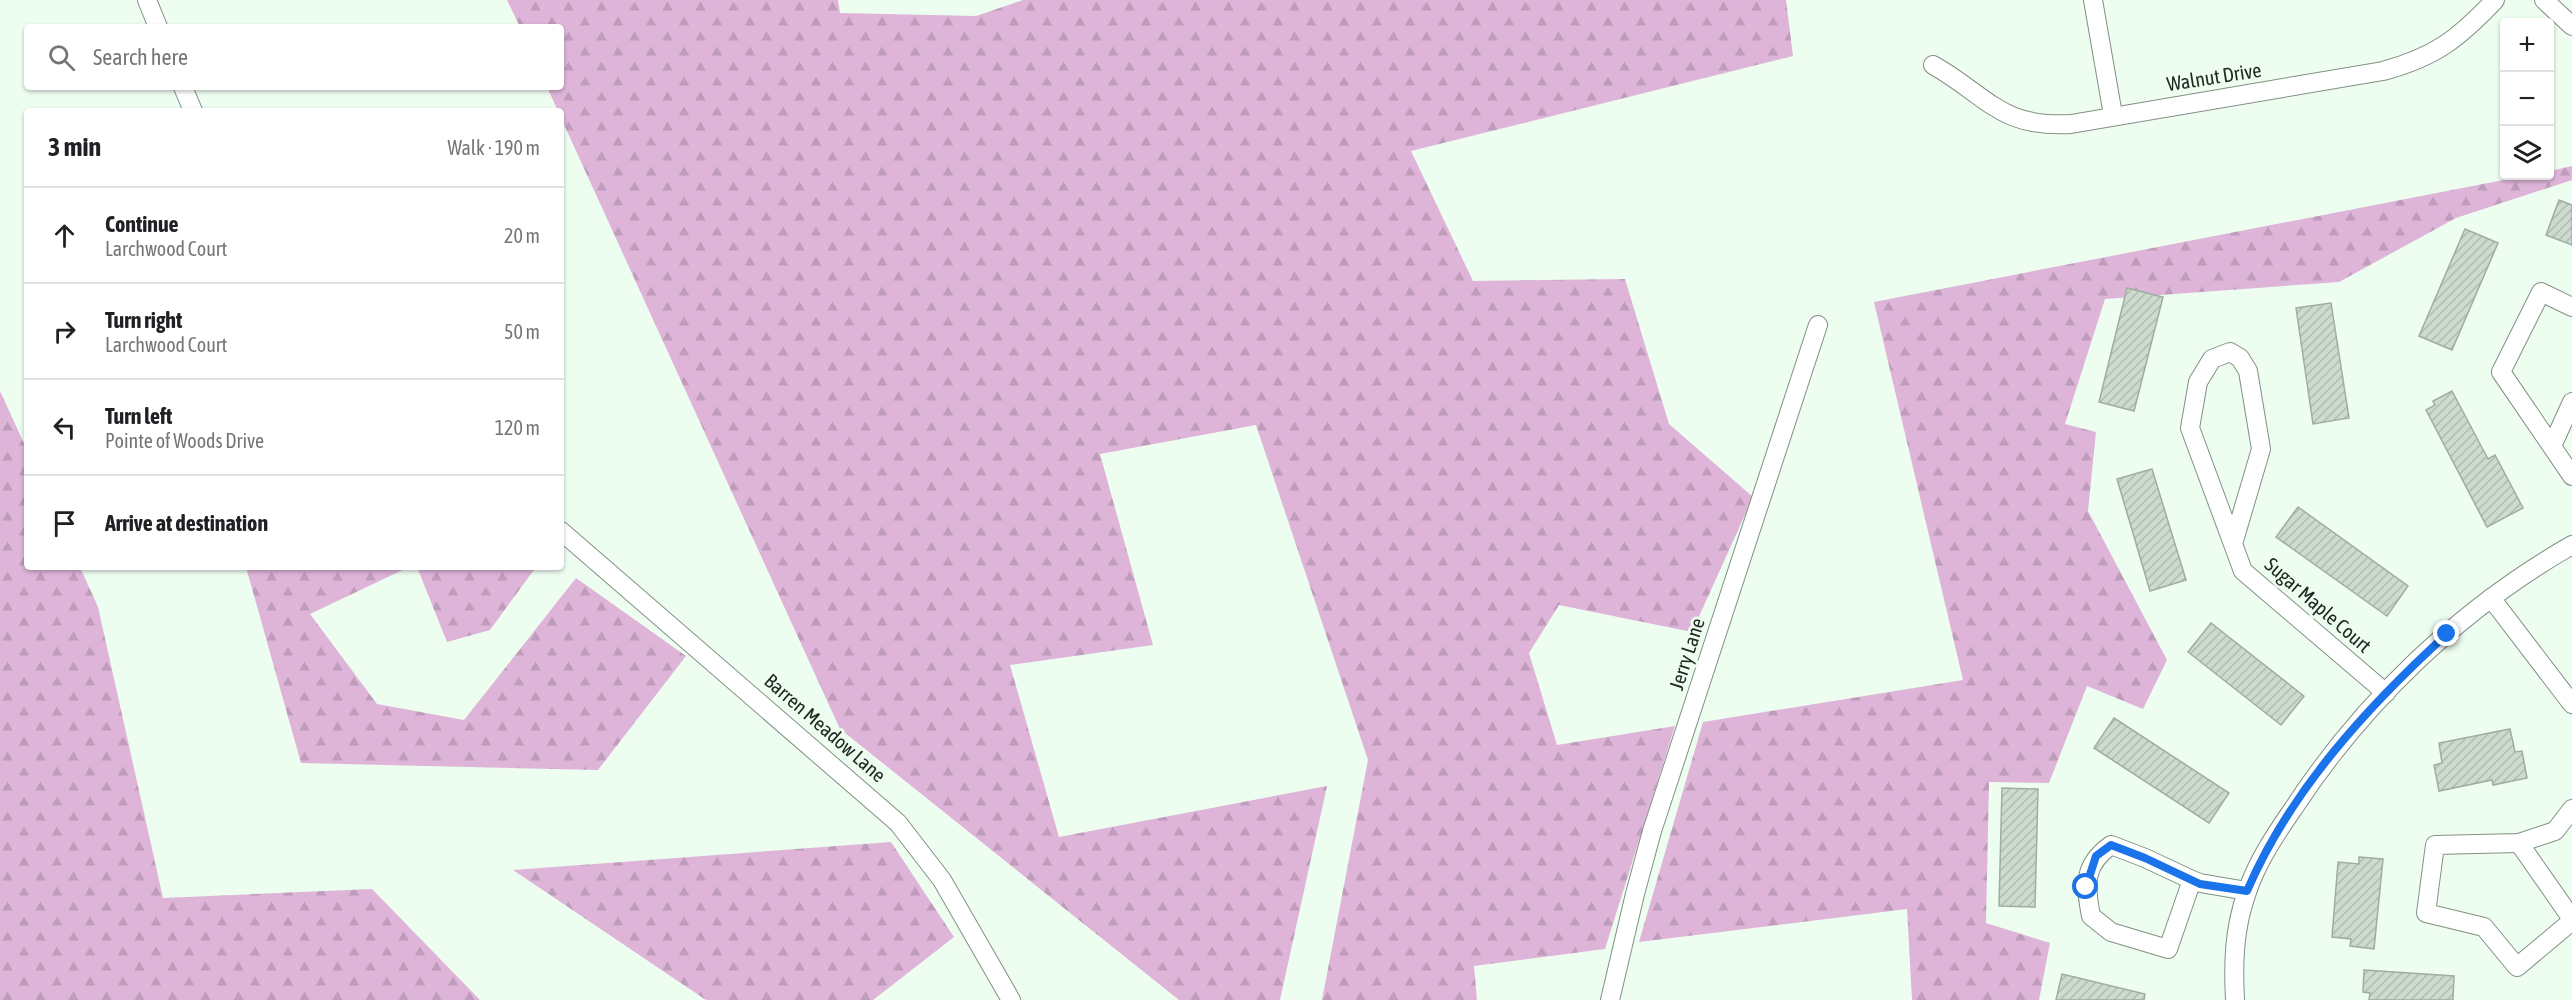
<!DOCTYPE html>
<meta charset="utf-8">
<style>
:root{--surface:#fff;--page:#f2f2f2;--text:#202124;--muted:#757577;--line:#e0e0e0}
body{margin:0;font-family:"Asap Condensed",sans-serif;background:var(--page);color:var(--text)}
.controls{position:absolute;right:18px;top:18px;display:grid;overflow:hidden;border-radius:6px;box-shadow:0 2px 4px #0004}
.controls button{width:54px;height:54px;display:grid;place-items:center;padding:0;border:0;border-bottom:2px solid var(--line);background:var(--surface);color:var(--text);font:30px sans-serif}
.stop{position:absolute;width:18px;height:18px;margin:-14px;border:4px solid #1a73e8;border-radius:50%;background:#fff}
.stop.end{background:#1a73e8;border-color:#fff;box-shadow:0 2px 6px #0008}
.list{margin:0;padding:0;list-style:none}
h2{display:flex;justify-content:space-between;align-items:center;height:78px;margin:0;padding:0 24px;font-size:26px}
h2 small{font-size:20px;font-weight:400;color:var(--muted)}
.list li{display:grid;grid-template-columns:39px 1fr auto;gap:18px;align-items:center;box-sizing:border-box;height:96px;padding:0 24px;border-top:2px solid var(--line)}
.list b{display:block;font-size:22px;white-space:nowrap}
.list p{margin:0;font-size:20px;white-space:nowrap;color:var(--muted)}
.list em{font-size:20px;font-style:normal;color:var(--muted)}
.icon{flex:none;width:33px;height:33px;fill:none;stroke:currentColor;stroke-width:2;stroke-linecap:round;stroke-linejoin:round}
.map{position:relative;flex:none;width:2572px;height:1000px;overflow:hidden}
.search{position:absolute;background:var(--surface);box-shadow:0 2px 4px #0004;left:24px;top:24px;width:540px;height:66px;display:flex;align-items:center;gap:15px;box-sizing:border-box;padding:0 21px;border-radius:6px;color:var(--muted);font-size:22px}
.panel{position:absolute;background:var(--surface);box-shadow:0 2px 4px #0004;left:24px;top:108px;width:540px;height:462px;border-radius:6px}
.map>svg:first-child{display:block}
</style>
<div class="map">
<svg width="2572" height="1000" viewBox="0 0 2572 1000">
<defs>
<pattern id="forest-firs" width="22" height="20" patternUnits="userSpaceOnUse" patternTransform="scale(1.5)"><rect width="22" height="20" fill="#deb5d9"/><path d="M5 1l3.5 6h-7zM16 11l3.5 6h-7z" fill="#be9cba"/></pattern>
<pattern id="building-hatch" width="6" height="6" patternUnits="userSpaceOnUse" patternTransform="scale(1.5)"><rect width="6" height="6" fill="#ccdbce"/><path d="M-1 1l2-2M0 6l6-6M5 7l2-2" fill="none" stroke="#afbcb1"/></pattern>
</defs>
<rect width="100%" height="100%" fill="#edfdf0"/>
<g fill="url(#forest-firs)">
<path d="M507,0h331l2,13 136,3 47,-16h763l7,56 -382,95 62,130 152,-2 44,145 84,73 -61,135 -133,-27 -30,48 28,92 118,-19 -70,223 -131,17 3,34h-155l46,-240 -112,-335 -156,29 53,191 -143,20 49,172 268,-51 -47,214h-101l-339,-271 -279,-611v-7h-3l-11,-24h14v-60h-41z"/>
<path d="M2572,166v14l-116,38 -117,64 -234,17 -40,125 31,8 -8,79 79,149 -24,49 -56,-23 -38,97 -60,-1 -3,141 64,20 -11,57h-127l-5,-91 -268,33 64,-220 260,-42 -89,-378 650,-126h26v-5z"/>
<path d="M0,391l27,59v117h53l18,40 65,291 209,-9 108,111h-480z"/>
<path d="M246,567h163l-99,47 67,90 87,16 112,-142 110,78 -88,114 -297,-7z"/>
<path d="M417,567h119l-46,63 -43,12z"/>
<path d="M891,842l63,95 -81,63h-167l-193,-130z"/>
</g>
<g fill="url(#building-hatch)" stroke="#9eada1" stroke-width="1.5">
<path d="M2559,200l13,5v40l-26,-10z"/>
<path d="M2465,229l33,14 -46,107 -33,-14z"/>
<path d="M2127,288l36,9 -29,114 -35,-9z"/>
<path d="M2331,303l18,115 -36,6 -17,-116z"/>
<path d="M2452,391l36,68 7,-4 28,53 -36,19 -61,-117 9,-5 -2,-4z"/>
<path d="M2152,469l34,111 -36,11 -33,-112z"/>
<path d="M2298,507l110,79 -21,30 -111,-79z"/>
<path d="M2211,623l93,73 -23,29 -93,-73z"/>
<path d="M2114,718l115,75 -20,30 -115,-75z"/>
<path d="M2510,729l5,23 7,-1 5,27 -34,7 -1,-5 -53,11 -5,-26 8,-2 -3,-20z"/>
<path d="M2002,788l36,1 -3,118 -36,-1z"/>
<path d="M2359,857l24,2 -9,90 -24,-3 1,-7 -19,-2 6,-75 21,2z"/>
<path d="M2364,970l90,6 -1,24h-84l1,-7 -7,-1z"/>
<path d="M2062,974l83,20 -1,6h-88z"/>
</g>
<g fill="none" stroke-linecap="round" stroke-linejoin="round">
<defs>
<g id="minor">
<path d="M147,0l11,27"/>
<path d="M2093,0l20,115"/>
<path d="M2544,0l28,26"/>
<path d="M1933,65c56,32 67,63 138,59l312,-53c52,-14 75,-32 112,-71"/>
<path d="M183,87l10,24"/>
<path d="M2572,307l-31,-15 -40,80 71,104"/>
<path d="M2552,446l20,-44"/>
<path d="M561,531l337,292 44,57 69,120"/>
<path d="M2233,544l28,-95 -13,-78 -8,-13 -10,-6 -18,7 -14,23 -8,46 53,143 143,122"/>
<path d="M2491,598l81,106"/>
<path d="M2572,809l-17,22 -36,12 -84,2 -9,68 58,14 33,40 55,-46"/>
<path d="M2519,843l53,76"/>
<path d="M2192,880l-24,69 -57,-17 -20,-16c-6,-31 -8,-51 20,-71l34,13 47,22 8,3 47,8"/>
<path d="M1610,1000l25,-106 17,-63 166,-506"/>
<path d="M2235,1000c-2,-37 -1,-72 12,-108 10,-30 28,-57 46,-83 70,-107 167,-200 279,-264"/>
</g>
</defs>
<use href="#minor" stroke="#829084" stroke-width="20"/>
<use href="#minor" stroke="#fff" stroke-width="18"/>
</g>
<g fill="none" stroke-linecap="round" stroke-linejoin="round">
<path stroke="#1a73e8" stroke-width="8" d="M2086,887l10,-31 15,-11 34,13 55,26 47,7c43,-100 120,-184 200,-257"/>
</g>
<g text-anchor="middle" stroke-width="6" stroke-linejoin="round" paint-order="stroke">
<g font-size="20" fill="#222823" stroke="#edfdf0">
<text transform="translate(2214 77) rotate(-9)" y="7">Walnut Drive</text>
<text transform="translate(2318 605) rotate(41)" y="7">Sugar Maple Court</text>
<text transform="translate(1687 654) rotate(-72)" y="7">Jerry Lane</text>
<text transform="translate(825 728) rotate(41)" y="7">Barren Meadow Lane</text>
</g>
</g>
</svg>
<div class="controls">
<button>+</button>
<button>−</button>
<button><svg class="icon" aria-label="layers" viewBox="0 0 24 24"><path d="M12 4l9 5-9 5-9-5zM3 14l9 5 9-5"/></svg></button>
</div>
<div class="stop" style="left:2086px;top:887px"></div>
<div class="stop end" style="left:2447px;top:634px"></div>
<div class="search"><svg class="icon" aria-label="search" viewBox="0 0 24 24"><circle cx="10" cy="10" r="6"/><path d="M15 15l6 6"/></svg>Search here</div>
<section class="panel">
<h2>3 min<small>Walk · 190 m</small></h2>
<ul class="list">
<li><svg class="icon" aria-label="ahead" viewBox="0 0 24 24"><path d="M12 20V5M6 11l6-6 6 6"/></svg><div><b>Continue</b><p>Larchwood Court</p></div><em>20 m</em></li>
<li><svg class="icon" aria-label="right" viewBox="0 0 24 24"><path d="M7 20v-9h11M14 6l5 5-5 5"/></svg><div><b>Turn right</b><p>Larchwood Court</p></div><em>50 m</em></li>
<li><svg class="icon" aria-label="left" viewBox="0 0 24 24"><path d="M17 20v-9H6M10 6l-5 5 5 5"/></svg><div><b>Turn left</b><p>Pointe of Woods Drive</p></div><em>120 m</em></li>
<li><svg class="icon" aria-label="arrive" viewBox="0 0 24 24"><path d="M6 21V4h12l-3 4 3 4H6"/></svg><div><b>Arrive at destination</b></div></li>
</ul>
</section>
</div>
